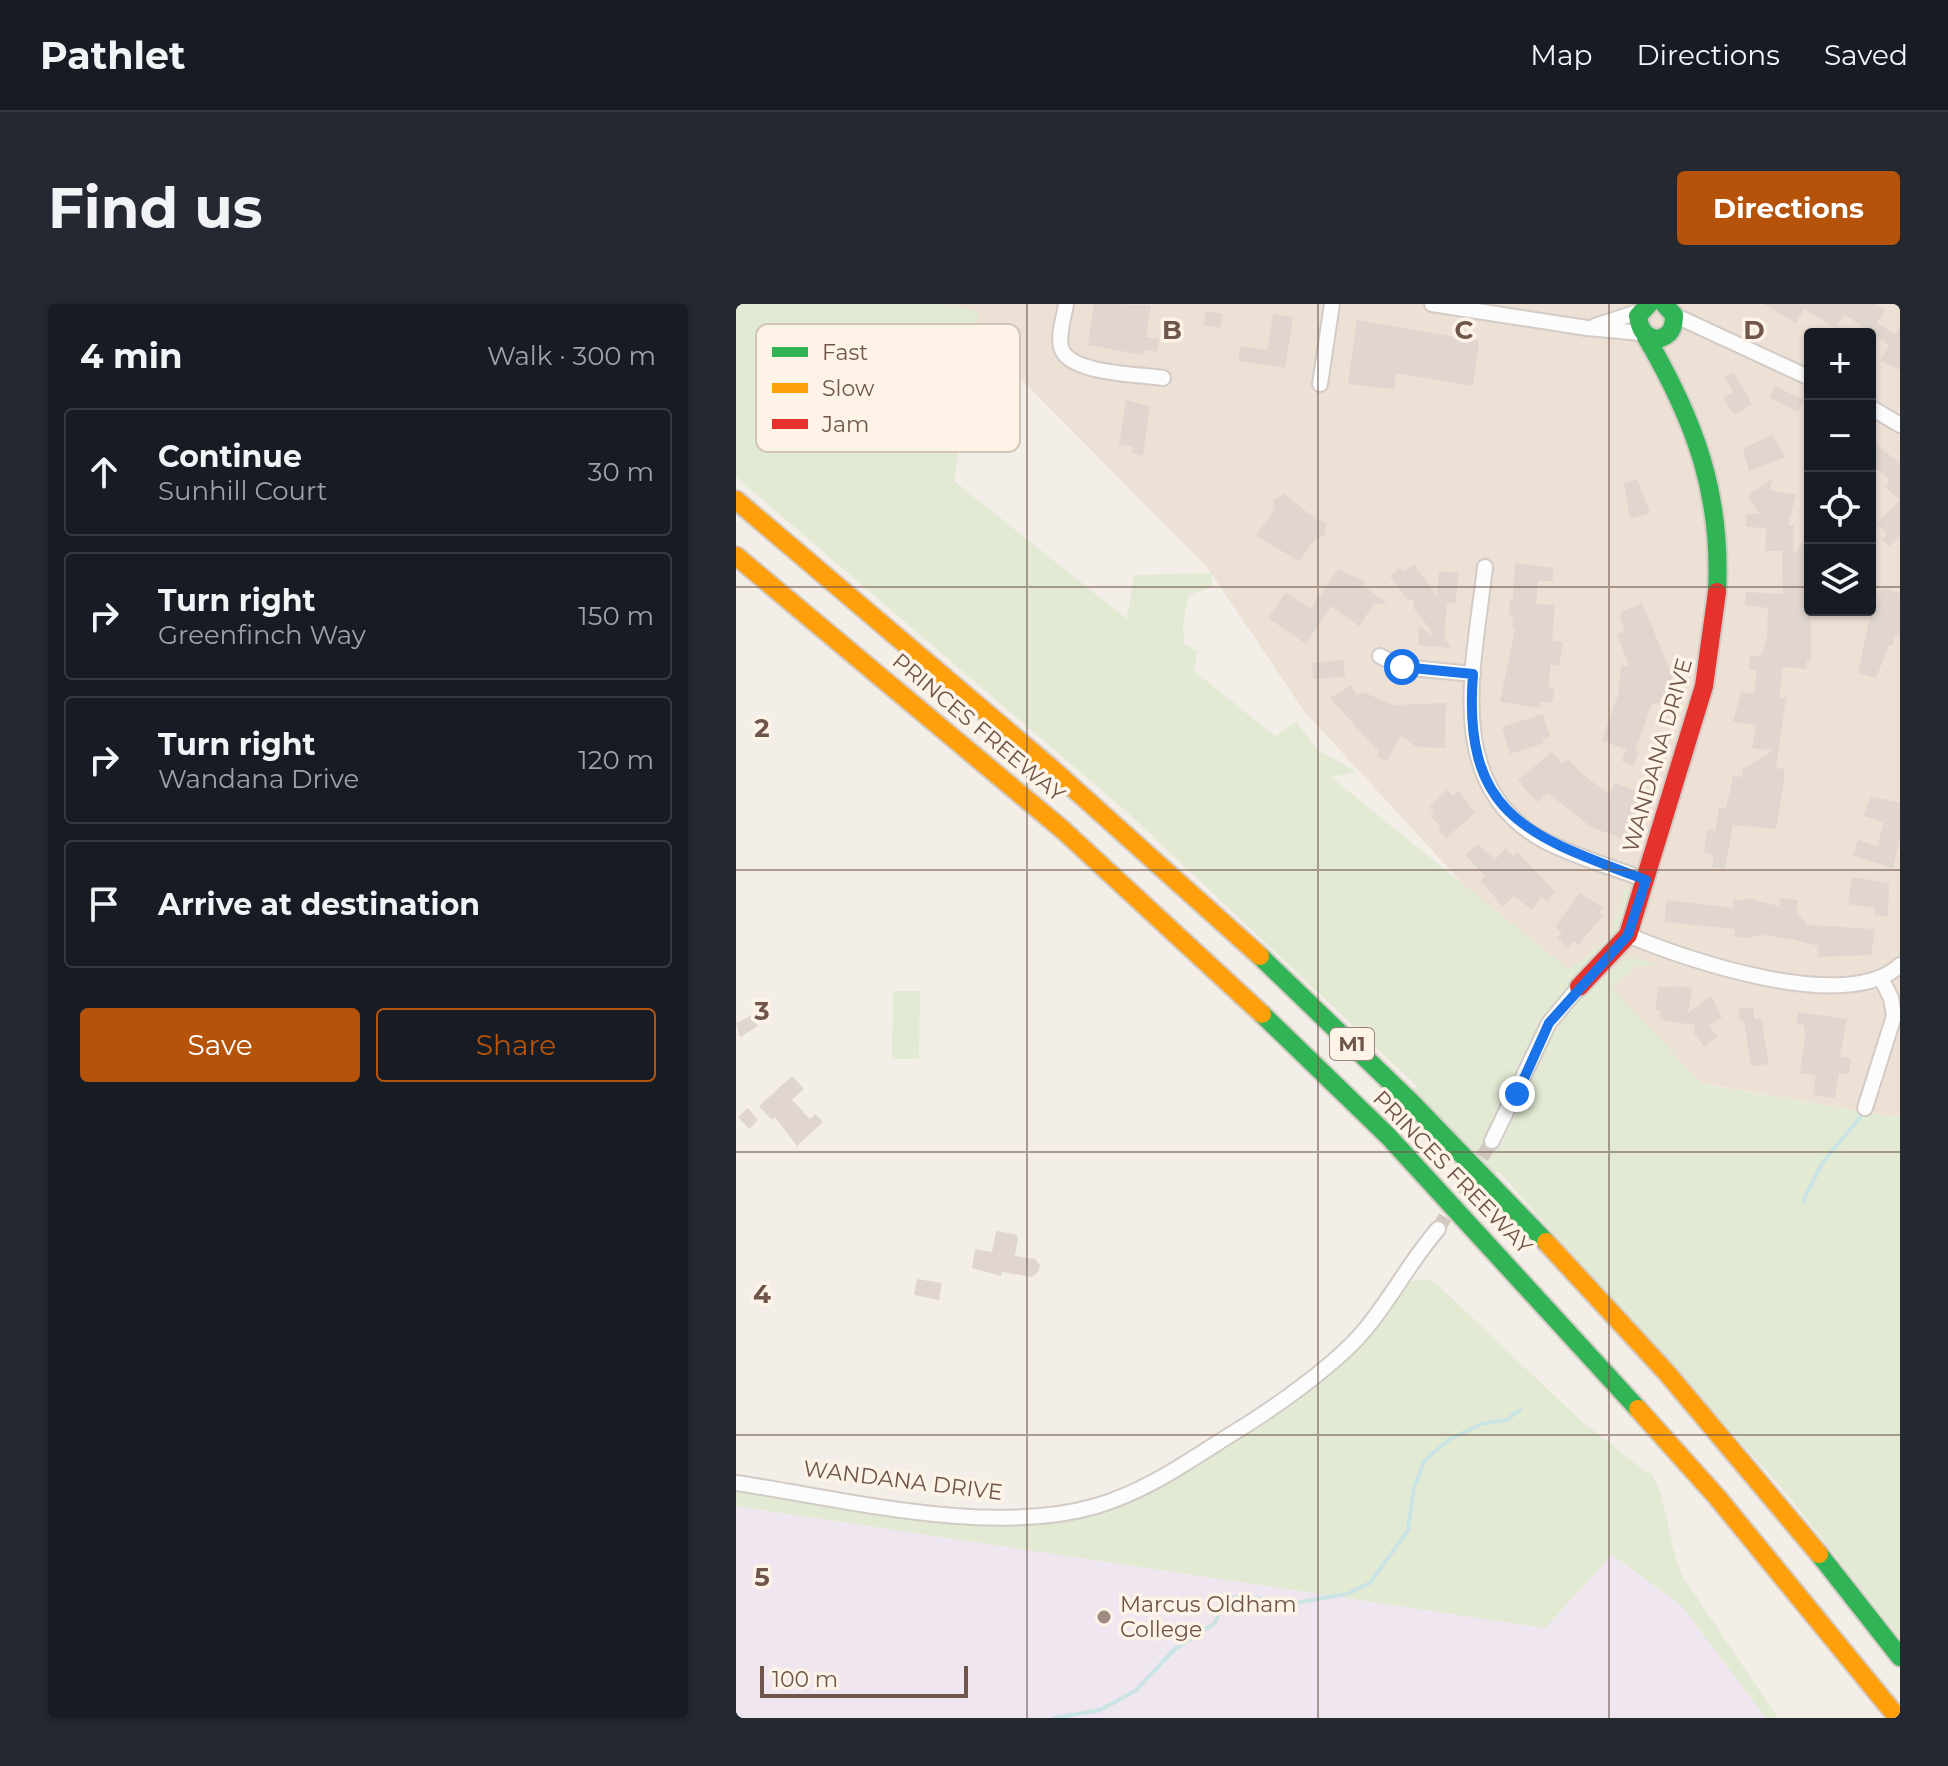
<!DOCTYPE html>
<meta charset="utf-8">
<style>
:root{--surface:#171b24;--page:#242831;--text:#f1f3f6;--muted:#9ea1a6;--line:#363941;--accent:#b45309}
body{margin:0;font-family:Montserrat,sans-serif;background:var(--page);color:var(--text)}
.controls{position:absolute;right:24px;top:24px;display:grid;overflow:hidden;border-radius:8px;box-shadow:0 2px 6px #0004}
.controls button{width:72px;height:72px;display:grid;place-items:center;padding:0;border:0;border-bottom:2px solid var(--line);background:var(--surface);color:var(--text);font:40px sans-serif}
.scale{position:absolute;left:24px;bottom:20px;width:208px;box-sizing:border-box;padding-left:8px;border:4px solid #6f554a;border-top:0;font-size:22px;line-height:28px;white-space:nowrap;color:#6f554a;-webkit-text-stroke:6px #fef3e7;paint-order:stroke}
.stop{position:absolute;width:24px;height:24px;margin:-18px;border:6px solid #1a73e8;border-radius:50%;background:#fff}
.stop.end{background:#1a73e8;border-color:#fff;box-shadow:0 2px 8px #0008}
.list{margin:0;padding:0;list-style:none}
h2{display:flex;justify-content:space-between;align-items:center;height:104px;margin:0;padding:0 32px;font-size:34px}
h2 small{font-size:26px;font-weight:400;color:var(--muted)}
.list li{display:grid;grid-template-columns:52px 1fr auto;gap:24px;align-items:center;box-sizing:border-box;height:128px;margin:0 16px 16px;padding:0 16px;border:2px solid var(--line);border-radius:8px}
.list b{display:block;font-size:30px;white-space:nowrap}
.list p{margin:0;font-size:26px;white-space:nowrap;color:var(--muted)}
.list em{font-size:26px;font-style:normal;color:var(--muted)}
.actions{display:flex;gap:16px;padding:24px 32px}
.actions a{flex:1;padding:18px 0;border:2px solid var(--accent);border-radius:8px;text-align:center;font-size:28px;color:var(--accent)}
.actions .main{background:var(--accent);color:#fff}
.icon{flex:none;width:44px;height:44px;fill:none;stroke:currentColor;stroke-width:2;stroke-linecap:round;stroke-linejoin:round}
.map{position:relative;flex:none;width:1164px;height:1414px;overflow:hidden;border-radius:8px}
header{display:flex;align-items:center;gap:48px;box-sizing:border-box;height:112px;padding:0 40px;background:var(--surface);border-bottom:2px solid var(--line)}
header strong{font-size:38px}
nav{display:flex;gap:44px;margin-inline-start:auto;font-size:28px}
.intro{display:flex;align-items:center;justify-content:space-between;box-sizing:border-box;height:192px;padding:0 48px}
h1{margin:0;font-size:56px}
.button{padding:20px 36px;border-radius:8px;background:var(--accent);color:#fff;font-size:28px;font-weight:700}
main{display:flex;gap:48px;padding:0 48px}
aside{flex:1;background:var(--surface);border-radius:8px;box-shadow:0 2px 6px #0004}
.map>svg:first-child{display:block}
</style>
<header>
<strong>Pathlet</strong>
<nav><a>Map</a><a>Directions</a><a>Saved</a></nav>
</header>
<div class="intro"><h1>Find us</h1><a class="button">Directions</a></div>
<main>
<aside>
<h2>4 min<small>Walk · 300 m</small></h2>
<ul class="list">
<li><svg class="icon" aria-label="ahead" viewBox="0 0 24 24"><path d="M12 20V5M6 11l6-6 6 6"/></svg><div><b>Continue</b><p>Sunhill Court</p></div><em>30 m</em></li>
<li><svg class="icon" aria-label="right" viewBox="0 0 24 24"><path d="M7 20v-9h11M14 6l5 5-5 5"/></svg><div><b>Turn right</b><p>Greenfinch Way</p></div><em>150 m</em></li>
<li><svg class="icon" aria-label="right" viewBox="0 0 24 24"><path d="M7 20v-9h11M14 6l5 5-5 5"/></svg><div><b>Turn right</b><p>Wandana Drive</p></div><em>120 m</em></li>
<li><svg class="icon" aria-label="arrive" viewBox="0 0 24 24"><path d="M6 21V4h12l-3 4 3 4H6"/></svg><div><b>Arrive at destination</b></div></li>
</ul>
<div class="actions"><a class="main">Save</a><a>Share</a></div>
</aside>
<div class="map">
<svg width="1164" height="1414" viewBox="0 0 1164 1414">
<rect width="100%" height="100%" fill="#f4eee8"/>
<path fill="#ede0d5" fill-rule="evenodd" d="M0,0h1164v814l-217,-38 -162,-133 -217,-236 -97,-144 -228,-230zM1074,30h60v276h-60z"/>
<path fill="#f0e6f0" d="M0,1202l809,122 66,-73 70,50 85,113h-1030z"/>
<g fill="#e2ead3">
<path d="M0,0h207l35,7v25l-24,145 173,138 7,-44 78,-2v14l-23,8 -6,28 1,21 13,7 -3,20 81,65 21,-14 22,28 39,22 -26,5 233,189 6,3 40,-32 16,-52 4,12 -14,43 -73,78 -57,119 15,9 43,-98 28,-42 52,-47 9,-3 25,9 -23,2 -23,21 90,96 198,34v520l-113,-144 -288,-322 -5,1 -82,-84 5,-3 -289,-273 -392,-336z"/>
<path d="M157,687h27l-1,68h-27z"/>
<path d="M679,976h14l10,6 141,134 66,52 4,-1c17,26 18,73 33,106l95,141h-12l-85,-113 -69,-50 -67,73 -809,-122v-15l119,17 10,5 66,5 175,-12 182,-107 119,-116z"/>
</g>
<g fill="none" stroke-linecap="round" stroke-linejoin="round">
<g stroke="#cae4e4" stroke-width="4">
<path d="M1067,897l20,-39 39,-47"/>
<path d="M319,1414l45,-8 35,-19 40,-42 40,-26 9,-22 16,-5 55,7 52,-9 23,-11 38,-53 6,-43 11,-27 25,-21 31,-15 25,-4 14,-10"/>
</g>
</g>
<g fill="#e0d6cf">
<path d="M358,0l57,1 -5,32 13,2 -2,13 -13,-2 -1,5 -55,-10z"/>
<path d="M1028,0h112l9,6 -8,13 18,11 5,-8v44l-20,-9 9,-16 -45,-31 -8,14 -32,-19 -8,14z"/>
<path d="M470,7l17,3 -3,14 -17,-3z"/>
<path d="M537,10l20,3 -8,51 -47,-7 3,-15 26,4z"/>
<path d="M621,16l122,21 -6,45 -77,-13 -2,16 -46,-5z"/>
<path d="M998,68l18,32 -18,11 -11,-18 10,-5 -8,-15z"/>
<path d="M1039,82l29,14 -6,12 -29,-15z"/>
<path d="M390,96l24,6 -7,50 -11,-3 1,-6 -14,-2z"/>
<path d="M1036,131l13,22 -36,14 -6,-22z"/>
<path d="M1134,136l30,23v74l-11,9 -7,-7 5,-5 -10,-11 23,-23 -14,-12 3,-9 -19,-15z"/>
<path d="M901,175l13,34 -20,6 -6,-36z"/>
<path d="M1036,175l-2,11 26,5 -8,30h6l-1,30 17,-22 1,127h-4v9l-24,-2 -4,30 7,1 -10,70 8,1v14l-8,46 -43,-4 -8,44 -13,-2 2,-12 -10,-2 3,-23 8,1 4,-23 7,1 7,-33 9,1 1,-8 29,-18 -20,-3 4,-23 -23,-3 8,-30 13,2 3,-23 -8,-1 1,-14h11l6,-18 1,-30 -23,-3 1,-13 37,2 -1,-43h-17l1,-23 -20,-1v-13h14l-11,-15 1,-5z"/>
<path d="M548,190l33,26 10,3 -3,13 -8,2 -17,23 -43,-25 19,-28 -2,-7z"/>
<path d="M779,259l38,5v13h-15l-2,23 19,1 -3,36 11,1 -4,24 -8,-2 -3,23 7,1 -3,15 -13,-2 2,7 -41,-6 15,-74 -3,-1 1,-12h-4l1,-16 3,1z"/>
<path d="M678,261l23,31 2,-25 20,2 -4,30h-8l-3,33 7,12 -33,-3 1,-19 13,9 -1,-5 -18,-23 1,-7h-6l-18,-24 10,-8 2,3z"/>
<path d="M602,265l28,13 -3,4 24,17 -13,1 -15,22 -28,-20 -25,38 -38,-26 18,-26 25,17z"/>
<path d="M1146,284l18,5v44l-5,-1 -2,10 -4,-1 -13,33 -18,-5 15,-70 4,2z"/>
<path d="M906,299l31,74 -6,25 -15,2 -17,47 4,1 -5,14 -12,-5 4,-12 -24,-8 16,-46 3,-30 8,1 -12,-32 8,-3 -5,-13 3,-7z"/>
<path d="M607,356l2,17 -32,2 -1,-16z"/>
<path d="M615,381l6,10 6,-3 30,13 53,-2 -1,45 -29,-1 -15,-12 -14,26 -10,-5 2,-4 -49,-54z"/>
<path d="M807,410l7,23 -8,2 2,4 -34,11 -8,-27z"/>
<path d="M816,448l10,12 6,-5 14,15 28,21 4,-12 28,9 -14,49 -37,-14 -43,-34 -10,9 -9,-8 -11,-14z"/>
<path d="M711,486l6,6 5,-6 17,23 -29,25 -8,-8 3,-3 -10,-11 3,-3 -5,-6z"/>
<path d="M1134,493l30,5v36l-7,30 -40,-12 5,-16 19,6 7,-24 -20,-6z"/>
<path d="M742,540l17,16 10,-12 9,8 3,-4 38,39 -8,10 -6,-4 -9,13 -19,-14 -10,11 -22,-26 4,-5 -20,-21z"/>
<path d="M1116,573l37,6 -1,34 -14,-2 1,-7 -27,-4z"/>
<path d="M844,589l23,15 -4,5 4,3 -25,29 -4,-4 -6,7 -11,-10 5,-5 -7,-6z"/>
<path d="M1009,594l34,8 1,-8 18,2 -2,11 11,14 68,4 -4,26 -54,2 1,-11 -27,-7 -29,-4 -16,3 -12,-2 1,-7 -71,-7 3,-22 66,8 1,-9 10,2z"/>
<path d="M944,682l12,2 -4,25 23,-17 11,21 -13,9 9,11 -14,10 -10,-14 1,-8 -29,-4 -6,-3 1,-7 -6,-1 3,-23z"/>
<path d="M1017,703l1,12 7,-1 8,46 -18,2 -7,-45h-4l-2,-12z"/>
<path d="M1062,708l49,7 -7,37 11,2 -2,16 -10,-1 -4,25 -22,-3 3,-20 -16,-2 5,-38 -1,-10 -8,-1z"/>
<path d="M16,711l6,11 -18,11 -4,-14z"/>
<path d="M56,772l12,13 -12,11 18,19 5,-5 8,8 -26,24 -22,-29 -3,3 -13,-14z"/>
<path d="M12,804l10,12 -9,9 -11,-12z"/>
<path d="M260,927l19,3 3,4 -3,18 20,3 5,6 -2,7 -6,5 -30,-5 -1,4 -29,-8 3,-19 17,3z"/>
<path d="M181,975l25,4 -3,17 -25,-5z"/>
</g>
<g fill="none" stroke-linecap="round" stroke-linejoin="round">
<path stroke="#d3c8c0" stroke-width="14" stroke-dasharray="14 7" stroke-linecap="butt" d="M702,925l54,-88"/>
<defs>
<g id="street">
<path d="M330,0c-2,13 -8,30 -5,43 6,27 77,27 102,31"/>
<path d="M696,0l155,24 54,5"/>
<path d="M938,11l136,63"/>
<path d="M859,22l46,-15"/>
<path d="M584,80l12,-80"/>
<path d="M1134,103l30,18"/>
<path d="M749,263c-10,94 -44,217 58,273 32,17 69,27 103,40"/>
<path d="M644,352l22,11 71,7"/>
<path d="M892,631c58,25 220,80 272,30"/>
<path d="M1129,804l29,-92 -3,-18 -10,-20"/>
<path d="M756,837l57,-118 30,-36"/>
<path d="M0,1179c108,16 254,54 360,23 49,-14 91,-44 134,-71 40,-24 103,-68 133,-103 28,-33 47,-71 75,-103"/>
</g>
<g id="fast">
<path d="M913,0l-11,12c2,13 5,20 19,23 14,-3 17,-11 17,-24l-10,-11"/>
<path d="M910,33c49,84 76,157 71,255"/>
<path d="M524,652l153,148 133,138"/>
<path d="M526,710l126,122 250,273"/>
<path d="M1083,1250l81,103"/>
</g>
<g id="slow">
<path d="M0,196l315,268 209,188"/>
<path d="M0,252l327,274 199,184"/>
<path d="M810,938l120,130 153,182"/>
<path d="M902,1105l79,88 181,221"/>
</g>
<path id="jam" d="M843,683l49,-52 76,-249 13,-94"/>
</defs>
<use href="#street" stroke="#d3cbc6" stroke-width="18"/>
<use href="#fast" stroke="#d3cac4" stroke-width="22"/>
<use href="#slow" stroke="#d3cac4" stroke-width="22"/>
<use href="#jam" stroke="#d3cac4" stroke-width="22"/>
<use href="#street" stroke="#fdfcfc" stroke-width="14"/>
<use href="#fast" stroke="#30b455" stroke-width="18"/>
<use href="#slow" stroke="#ff9f0a" stroke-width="18"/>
<use href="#jam" stroke="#e5322d" stroke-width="18"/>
</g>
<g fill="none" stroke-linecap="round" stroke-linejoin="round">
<path stroke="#1a73e8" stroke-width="10" d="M666,363l71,7c-11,143 56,162 173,206l-18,55 -79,88 -32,71"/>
</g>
<path fill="none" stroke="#6f554a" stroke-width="2" stroke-opacity="0.55" d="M291,0v1414M582,0v1414M873,0v1414M0,283h1074M1134,283h30M0,566h1164M0,848h1164M0,1131h1164"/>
<circle fill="#9e8b81" stroke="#fef3e7" stroke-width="3" cx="368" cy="1313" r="8"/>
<g text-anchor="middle" stroke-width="7" stroke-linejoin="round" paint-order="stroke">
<rect fill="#fef3e7" stroke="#9a8479" stroke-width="2" x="594" y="724" width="44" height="32" rx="6"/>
<g font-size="20" font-weight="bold" fill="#6f554a">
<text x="616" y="747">M1</text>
</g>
<g font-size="22" fill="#6f554a" stroke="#fef3e7">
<text transform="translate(243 423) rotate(40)" y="8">PRINCES FREEWAY</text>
<text transform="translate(921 451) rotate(-74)" y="8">WANDANA DRIVE</text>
<text transform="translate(717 868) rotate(46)" y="8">PRINCES FREEWAY</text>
<text transform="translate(167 1176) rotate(7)" y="8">WANDANA DRIVE</text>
</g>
<g font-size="22" fill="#6f554a" stroke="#fef3e7" text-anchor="start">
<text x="384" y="1308">Marcus Oldham<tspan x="384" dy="25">College</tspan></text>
</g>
</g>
<rect x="20" y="20" width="264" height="128" rx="12" fill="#fef3e7" stroke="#d3c4b8" stroke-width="2"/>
<rect x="36" y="43" width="36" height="10" fill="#30b455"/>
<rect x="36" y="79" width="36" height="10" fill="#ff9f0a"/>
<rect x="36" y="115" width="36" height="10" fill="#e5322d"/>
<g font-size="22" fill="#6f554a">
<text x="86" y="56">Fast</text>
<text x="86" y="92">Slow</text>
<text x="86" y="128">Jam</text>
</g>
<g font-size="26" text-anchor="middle" font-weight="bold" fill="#6f554a" stroke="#fef3e7" stroke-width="7" stroke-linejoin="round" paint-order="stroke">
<text x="436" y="35">B</text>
<text x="728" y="35">C</text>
<text x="1018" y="35">D</text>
<text x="26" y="433">2</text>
<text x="26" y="716">3</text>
<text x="26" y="999">4</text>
<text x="26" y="1282">5</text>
</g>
</svg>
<div class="controls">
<button>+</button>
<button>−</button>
<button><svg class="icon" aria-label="locate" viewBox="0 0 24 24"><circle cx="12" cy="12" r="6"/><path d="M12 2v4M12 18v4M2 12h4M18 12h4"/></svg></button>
<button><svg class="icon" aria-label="layers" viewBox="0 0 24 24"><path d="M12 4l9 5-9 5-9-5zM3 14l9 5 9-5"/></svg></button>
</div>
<div class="scale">100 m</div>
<div class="stop" style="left:666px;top:363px"></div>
<div class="stop end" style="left:781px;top:790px"></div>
</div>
</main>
